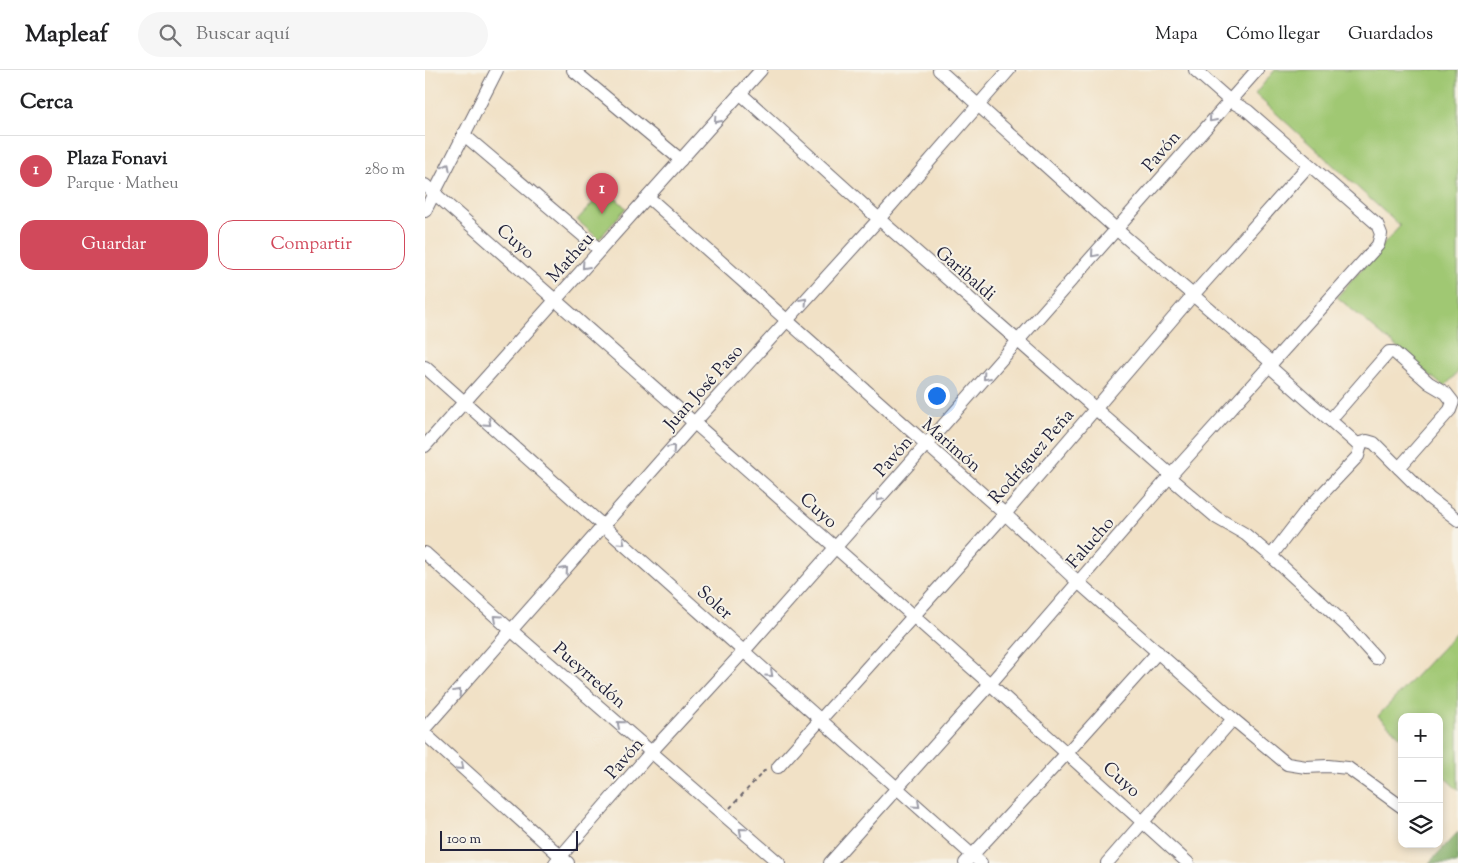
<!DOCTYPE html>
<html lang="es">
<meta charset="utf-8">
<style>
:root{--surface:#fff;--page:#f6f6f6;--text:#202124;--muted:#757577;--line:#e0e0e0;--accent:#d1495b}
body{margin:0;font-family:"Sorts Mill Goudy",serif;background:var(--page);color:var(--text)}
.controls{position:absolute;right:15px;bottom:15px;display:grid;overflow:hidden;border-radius:10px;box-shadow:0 2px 8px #0003}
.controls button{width:45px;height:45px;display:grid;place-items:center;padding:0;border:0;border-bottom:1px solid var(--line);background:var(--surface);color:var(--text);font:25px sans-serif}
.scale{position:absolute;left:15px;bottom:12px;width:138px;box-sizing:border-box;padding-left:5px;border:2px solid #22223b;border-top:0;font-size:14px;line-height:18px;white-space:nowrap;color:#22223b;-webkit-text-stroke:4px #f7f3e8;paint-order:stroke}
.you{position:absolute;left:511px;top:325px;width:18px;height:18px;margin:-12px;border:4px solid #fff;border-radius:50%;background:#1a73e8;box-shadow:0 0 0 8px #1a73e833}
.badge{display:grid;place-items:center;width:32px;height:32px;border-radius:50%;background:var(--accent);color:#fff;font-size:16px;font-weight:700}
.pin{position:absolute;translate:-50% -41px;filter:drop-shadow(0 1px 2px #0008)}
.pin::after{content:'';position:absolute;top:26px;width:18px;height:15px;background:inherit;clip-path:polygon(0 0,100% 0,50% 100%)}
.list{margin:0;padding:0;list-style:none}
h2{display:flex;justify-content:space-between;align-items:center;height:65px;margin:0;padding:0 20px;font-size:21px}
h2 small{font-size:16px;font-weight:400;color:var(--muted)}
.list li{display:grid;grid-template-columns:32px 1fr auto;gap:15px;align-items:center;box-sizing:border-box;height:70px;padding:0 20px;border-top:1px solid var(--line)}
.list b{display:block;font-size:19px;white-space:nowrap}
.list p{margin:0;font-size:16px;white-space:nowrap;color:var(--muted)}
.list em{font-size:16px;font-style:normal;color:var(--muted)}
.actions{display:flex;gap:10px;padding:15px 20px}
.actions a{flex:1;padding:11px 0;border:1px solid var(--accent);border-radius:15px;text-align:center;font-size:18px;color:var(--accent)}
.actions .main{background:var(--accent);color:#fff}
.icon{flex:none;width:28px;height:28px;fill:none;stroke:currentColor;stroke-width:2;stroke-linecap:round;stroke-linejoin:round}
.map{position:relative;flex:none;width:1033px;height:793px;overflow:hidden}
header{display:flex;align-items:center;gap:30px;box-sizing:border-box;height:70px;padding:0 25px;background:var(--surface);border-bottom:1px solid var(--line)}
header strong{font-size:24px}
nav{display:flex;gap:28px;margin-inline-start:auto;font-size:18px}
.search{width:350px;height:45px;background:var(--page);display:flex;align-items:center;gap:12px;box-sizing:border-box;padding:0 18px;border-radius:28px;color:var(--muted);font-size:19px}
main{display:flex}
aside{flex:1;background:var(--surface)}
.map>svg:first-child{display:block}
</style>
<header>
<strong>Mapleaf</strong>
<div class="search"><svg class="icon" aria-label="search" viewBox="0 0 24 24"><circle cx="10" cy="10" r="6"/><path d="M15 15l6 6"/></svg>Buscar aquí</div>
<nav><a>Mapa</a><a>Cómo llegar</a><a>Guardados</a></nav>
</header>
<main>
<aside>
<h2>Cerca<small></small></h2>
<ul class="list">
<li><span class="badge">1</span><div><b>Plaza Fonavi</b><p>Parque · Matheu</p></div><em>280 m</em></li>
</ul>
<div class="actions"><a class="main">Guardar</a><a>Compartir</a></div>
</aside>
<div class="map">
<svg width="1033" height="793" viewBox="0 0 1033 793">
<rect width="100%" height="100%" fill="#f7f3e8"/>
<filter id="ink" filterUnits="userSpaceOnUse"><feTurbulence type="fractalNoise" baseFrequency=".02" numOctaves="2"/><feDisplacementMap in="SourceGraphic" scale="10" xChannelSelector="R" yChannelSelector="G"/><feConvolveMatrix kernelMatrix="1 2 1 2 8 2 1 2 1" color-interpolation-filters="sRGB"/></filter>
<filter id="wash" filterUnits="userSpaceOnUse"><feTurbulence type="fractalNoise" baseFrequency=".0096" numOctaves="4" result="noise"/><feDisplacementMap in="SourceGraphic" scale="20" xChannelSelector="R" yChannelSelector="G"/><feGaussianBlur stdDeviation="1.12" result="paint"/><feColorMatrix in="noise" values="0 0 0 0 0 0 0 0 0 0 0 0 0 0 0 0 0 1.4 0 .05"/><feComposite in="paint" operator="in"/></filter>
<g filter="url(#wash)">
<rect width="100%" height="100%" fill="#f1e1c6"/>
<g fill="#a0c873" stroke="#617557">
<path d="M850,0h183v302l-14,15 -107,-90 63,-71 -145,-132z"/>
<path d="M181,119l20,19 -27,31 -22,-19z"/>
<path d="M1033,561v159l-19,-18v-55h-37v21l-24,-22z"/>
</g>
<path fill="#80ac65" stroke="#516750" d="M1033,762v31h-29z"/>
</g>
<g filter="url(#ink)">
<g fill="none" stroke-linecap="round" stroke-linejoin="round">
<defs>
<g id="minor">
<path d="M148,0l108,90"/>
<path d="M514,0l177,159 156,134"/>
<path d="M316,24l138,125 292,256"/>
<path d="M38,64l137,116"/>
<path d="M0,115l565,499 198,179"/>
<path d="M223,127l357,317 73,68 155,137 54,45 19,3 22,-1 20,2 54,39"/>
<path d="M0,141l72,-141"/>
<path d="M844,296l88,78 3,4 -2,8 -53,56 -34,44"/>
<path d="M0,297l556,496"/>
<path d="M905,350l59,-68h5l35,31 17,10 7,9 -3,8 -51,58"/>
<path d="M932,374l10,-3 7,2 55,55 29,22"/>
<path d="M0,376l336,-376"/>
<path d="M744,407l48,41 28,16 26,22 77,71 28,31"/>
<path d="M0,483l87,78 267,232"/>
<path d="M0,658l269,-305 185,-204 130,-149"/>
<path d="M0,664l143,129"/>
<path d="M353,697l227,-253 188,-219 115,-129"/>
<path d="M130,793l97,-112 92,-100 513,-581"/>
<path d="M405,793l160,-179 181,-209 207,-230 3,-11 -4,-10 -129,-113 -19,-11 -34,-30"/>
<path d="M540,793l102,-110 91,-101"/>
<path d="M682,793l126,-144"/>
</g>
</defs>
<use href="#minor" stroke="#6a656c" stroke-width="14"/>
<path stroke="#6a656c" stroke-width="2" stroke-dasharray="4 4" stroke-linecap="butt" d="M305,738l34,-37 5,-1"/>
<use href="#minor" stroke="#fff" stroke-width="12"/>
</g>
<defs><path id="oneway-chevron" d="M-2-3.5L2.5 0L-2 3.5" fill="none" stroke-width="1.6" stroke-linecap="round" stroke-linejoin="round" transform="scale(1.25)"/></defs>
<g stroke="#9c9ca7">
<use href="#oneway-chevron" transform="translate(787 49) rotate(131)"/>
<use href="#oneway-chevron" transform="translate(292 50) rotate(132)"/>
<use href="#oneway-chevron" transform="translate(22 97) rotate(-63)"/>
<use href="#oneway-chevron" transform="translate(669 184) rotate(131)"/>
<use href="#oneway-chevron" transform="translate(160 196) rotate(132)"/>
<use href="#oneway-chevron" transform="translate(379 231) rotate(-48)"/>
<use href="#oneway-chevron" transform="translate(561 307) rotate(131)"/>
<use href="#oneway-chevron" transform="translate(63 353) rotate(42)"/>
<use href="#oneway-chevron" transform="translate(247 378) rotate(-49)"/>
<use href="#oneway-chevron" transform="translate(454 428) rotate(131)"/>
<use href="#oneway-chevron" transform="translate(197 472) rotate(42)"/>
<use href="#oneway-chevron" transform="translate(140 500) rotate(-49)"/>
<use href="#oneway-chevron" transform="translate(72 548) rotate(-138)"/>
<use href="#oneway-chevron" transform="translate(345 604) rotate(42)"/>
<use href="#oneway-chevron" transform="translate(33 622) rotate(-48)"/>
<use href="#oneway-chevron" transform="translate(195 654) rotate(-139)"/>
<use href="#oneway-chevron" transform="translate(36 697) rotate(42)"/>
<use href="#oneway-chevron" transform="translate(492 735) rotate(42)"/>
<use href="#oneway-chevron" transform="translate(317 761) rotate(-139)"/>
</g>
</g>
<g text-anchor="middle" stroke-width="4" stroke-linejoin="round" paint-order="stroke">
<g font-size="18" fill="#22223b" stroke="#f7f3e8">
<text transform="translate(736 81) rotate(-49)" y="6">Pavón</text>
<text transform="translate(91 171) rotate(41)" y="6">Cuyo</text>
<text transform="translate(145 187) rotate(-48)" y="6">Matheu</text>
<text transform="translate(541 203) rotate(41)" y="6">Garibaldi</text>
<text transform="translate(278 317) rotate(-48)" y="6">Juan José Paso</text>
<text transform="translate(527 375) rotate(41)" y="6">Marimón</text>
<text transform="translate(468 386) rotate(-49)" y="6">Pavón</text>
<text transform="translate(606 386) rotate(-49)" y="6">Rodríguez Peña</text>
<text transform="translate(394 440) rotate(42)" y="6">Cuyo</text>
<text transform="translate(665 472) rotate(-49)" y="6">Falucho</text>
<text transform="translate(290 532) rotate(42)" y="6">Soler</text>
<text transform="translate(165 605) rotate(41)" y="6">Pueyrredón</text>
<text transform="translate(199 688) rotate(-49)" y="6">Pavón</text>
<text transform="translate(697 709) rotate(42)" y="6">Cuyo</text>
</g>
</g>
</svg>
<div class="controls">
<button>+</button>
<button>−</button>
<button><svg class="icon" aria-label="layers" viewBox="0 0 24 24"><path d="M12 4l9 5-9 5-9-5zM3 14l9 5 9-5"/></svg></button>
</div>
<div class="scale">100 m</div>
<div class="you"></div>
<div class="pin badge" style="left:177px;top:144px">1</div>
</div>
</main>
